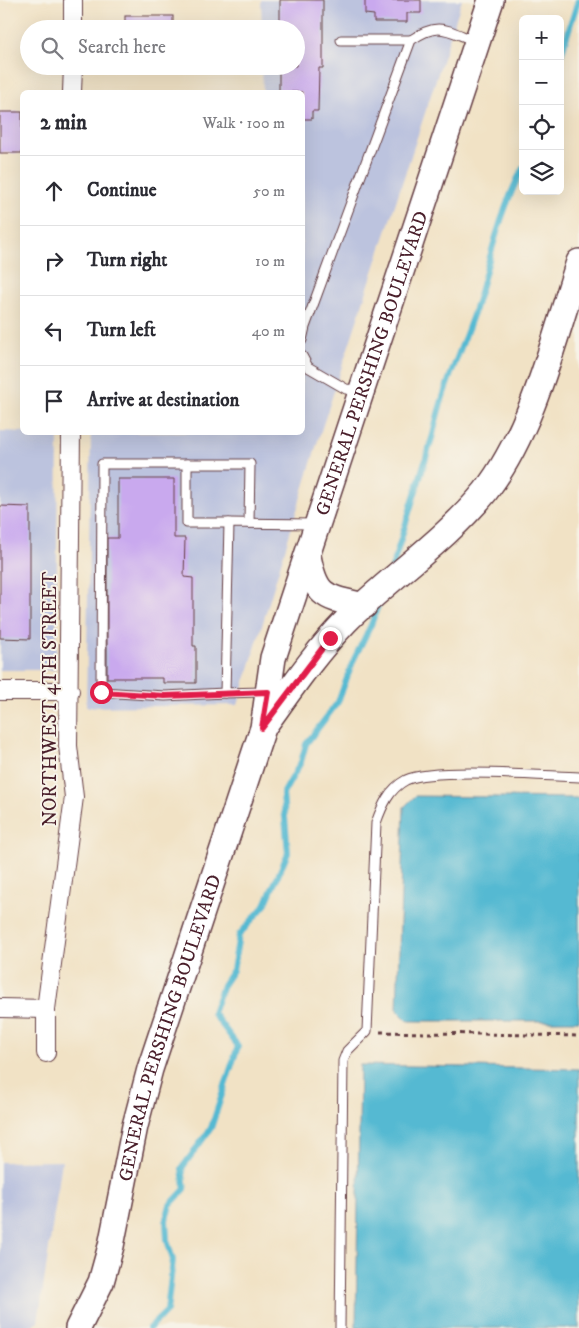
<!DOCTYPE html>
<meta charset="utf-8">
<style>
:root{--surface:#fff;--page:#f7f7f7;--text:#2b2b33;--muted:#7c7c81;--line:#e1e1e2}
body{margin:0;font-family:"IM FELL DW Pica",serif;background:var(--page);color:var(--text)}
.controls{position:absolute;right:15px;top:15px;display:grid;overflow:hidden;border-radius:8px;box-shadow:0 5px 20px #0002}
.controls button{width:45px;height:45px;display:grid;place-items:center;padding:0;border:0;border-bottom:1px solid var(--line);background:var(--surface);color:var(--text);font:25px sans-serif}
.stop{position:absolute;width:15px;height:15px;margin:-11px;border:4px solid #e11d48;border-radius:50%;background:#fff}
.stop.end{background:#e11d48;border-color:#fff;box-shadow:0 1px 5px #0008}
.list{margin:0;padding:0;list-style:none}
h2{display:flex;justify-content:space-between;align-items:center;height:65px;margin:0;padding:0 20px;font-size:21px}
h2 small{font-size:16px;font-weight:400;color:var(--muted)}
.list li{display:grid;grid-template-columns:32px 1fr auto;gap:15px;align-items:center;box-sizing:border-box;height:70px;padding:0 20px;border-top:1px solid var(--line)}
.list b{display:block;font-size:19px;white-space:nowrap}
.list em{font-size:16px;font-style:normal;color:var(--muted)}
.icon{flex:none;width:28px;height:28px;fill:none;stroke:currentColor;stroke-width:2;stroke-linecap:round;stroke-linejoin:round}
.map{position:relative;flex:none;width:579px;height:1328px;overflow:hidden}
.search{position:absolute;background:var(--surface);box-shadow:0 5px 20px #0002;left:20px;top:20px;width:285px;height:55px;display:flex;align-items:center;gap:12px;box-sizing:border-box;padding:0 18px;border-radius:28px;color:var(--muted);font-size:19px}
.panel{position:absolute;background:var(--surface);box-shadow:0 5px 20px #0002;left:20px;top:90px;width:285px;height:345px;border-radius:8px}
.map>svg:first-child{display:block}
</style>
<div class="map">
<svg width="579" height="1328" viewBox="0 0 579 1328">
<rect width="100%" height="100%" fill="#f7f3e8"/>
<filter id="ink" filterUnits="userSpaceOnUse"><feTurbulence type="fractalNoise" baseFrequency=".02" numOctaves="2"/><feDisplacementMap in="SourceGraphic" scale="10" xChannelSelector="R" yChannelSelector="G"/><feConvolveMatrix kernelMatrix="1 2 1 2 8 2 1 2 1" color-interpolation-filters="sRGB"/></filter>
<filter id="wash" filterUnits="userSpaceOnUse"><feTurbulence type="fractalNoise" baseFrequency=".0096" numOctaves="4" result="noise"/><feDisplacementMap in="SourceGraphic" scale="20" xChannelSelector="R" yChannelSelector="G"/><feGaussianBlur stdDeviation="1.12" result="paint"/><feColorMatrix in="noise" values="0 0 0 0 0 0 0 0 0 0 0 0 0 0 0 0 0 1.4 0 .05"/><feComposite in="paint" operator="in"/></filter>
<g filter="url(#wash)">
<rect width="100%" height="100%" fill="#f1e2c5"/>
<g fill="#bcc3de">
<path d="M261,0h201l-143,437 -81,268 -152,2 5,-274 211,-1v-340h-39l-1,-26h34v-37h-34z"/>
<path d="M0,431l58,2 -2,237h-56z"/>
<path d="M62,1161l-24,161 -10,6h-28v-166z"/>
</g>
<g fill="#54b9d2" stroke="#4f6c7e">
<path d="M415,796l164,2v223h-171l-11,-11 7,-203z"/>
<path d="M360,1065l219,4v259h-223z"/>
</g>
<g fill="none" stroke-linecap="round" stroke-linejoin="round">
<g stroke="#54b9d2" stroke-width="6">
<path d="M560,59l18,-59"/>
<path d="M392,568l41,-133c8,-42 27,-82 41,-123 15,-48 25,-99 49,-144"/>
<path d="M149,1328l18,-17 6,-51 -6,-20 -1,-20 4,-15 15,-16 -3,-21 29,-40 27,-82 -25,-33 10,-28 10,-15 6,-35 26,-30 23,-52 -5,-59 18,-32 5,-18 32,-42 16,-43 17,-34 8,-22"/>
</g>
</g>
<g id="blocks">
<g fill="#c9a9ee">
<path d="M280,0h43v68h-4l-1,43h-6v8h-10v-27h-23v-26h17v-37h-16z"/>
<path d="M365,0h56v13h-14v9h-33v-7l-9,-1z"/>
<rect x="125" y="16" width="48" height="13"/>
<rect x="0" y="112" width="22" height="41"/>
<path d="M118,479h56v59h11l-1,39 9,1v68h3v37h-33v-5h-56v-140h11z"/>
<path d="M0,506l30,1v132l-30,-1z"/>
</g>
</g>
</g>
<g filter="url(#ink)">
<use href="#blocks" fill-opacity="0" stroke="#633c42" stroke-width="1"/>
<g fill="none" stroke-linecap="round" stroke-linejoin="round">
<defs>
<g id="service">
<path d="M341,40h70"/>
<path d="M302,340l3,-13 106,-287c28,-19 35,-10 64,1"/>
<path d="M302,356l6,11 38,22 13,1"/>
<path d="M187,464v59h42"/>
<path d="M266,692l-41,1 4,-170 86,1"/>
<path d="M225,693l-60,3 -64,-4 1,-228h148l-1,59"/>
<path d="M340,1328l3,-267 4,-10 20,-20 9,-208c6,-17 13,-34 30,-43 27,-13 138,-4 173,-3"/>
</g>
<g id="minor">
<path d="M73,29v-29"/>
<path d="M72,92l1,-26"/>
<path d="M0,691h70"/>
<path d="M0,1008l46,1"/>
<path d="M46,1053v-44l28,-212 -6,-51 3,-314"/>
</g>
<g id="secondary">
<path d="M308,556c8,42 17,41 56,50"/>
<path d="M264,726c26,-36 51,-73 82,-105 44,-44 99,-80 139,-129 48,-61 70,-157 94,-230"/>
<path id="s1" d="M78,1328l23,-46 10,-36 24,-120 15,-57 113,-341 10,-70 218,-658"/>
</g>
</defs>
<use href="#service" stroke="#633c42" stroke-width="11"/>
<use href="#minor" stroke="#633c42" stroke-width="20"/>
<use href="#secondary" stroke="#633c42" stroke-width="28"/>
<path stroke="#633c42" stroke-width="3" stroke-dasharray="4 4" stroke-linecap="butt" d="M380,1032l199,4"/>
<use href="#service" stroke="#fff" stroke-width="9"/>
<use href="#minor" stroke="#fff" stroke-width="18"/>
<use href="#secondary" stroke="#fff" stroke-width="25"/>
</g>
</g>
<g fill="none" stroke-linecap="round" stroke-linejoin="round" filter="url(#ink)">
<path stroke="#e11d48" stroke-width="6" d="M101,692l64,4 103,-4 -6,36 68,-90"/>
</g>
<g text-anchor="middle" stroke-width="4" stroke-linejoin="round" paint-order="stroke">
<g font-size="19" fill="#4a1f2b" stroke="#f7f3e8">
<text dy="7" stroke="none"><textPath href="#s1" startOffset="1011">GENERAL PERSHING BOULEVARD</textPath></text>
<text transform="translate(49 699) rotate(-90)" y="7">NORTHWEST 4TH STREET</text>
<text dy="7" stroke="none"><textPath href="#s1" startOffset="315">GENERAL PERSHING BOULEVARD</textPath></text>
</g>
</g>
</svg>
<div class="controls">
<button>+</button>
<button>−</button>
<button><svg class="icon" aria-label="locate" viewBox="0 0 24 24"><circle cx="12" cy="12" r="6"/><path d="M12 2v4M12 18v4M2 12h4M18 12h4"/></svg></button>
<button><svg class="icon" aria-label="layers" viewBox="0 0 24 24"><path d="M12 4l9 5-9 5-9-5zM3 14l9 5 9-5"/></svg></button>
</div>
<div class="stop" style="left:101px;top:692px"></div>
<div class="stop end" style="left:330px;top:638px"></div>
<div class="search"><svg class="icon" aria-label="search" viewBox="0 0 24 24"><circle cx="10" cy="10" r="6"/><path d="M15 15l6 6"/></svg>Search here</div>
<section class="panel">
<h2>2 min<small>Walk · 100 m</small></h2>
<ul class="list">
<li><svg class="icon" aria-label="ahead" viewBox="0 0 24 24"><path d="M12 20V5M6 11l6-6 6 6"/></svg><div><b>Continue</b></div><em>50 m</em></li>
<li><svg class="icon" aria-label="right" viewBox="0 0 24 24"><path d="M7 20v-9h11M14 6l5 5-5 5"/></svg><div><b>Turn right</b></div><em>10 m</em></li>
<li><svg class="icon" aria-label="left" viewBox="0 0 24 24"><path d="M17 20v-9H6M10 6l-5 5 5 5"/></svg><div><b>Turn left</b></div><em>40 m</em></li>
<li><svg class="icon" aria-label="arrive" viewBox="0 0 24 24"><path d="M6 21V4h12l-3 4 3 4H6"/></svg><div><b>Arrive at destination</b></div></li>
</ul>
</section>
</div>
